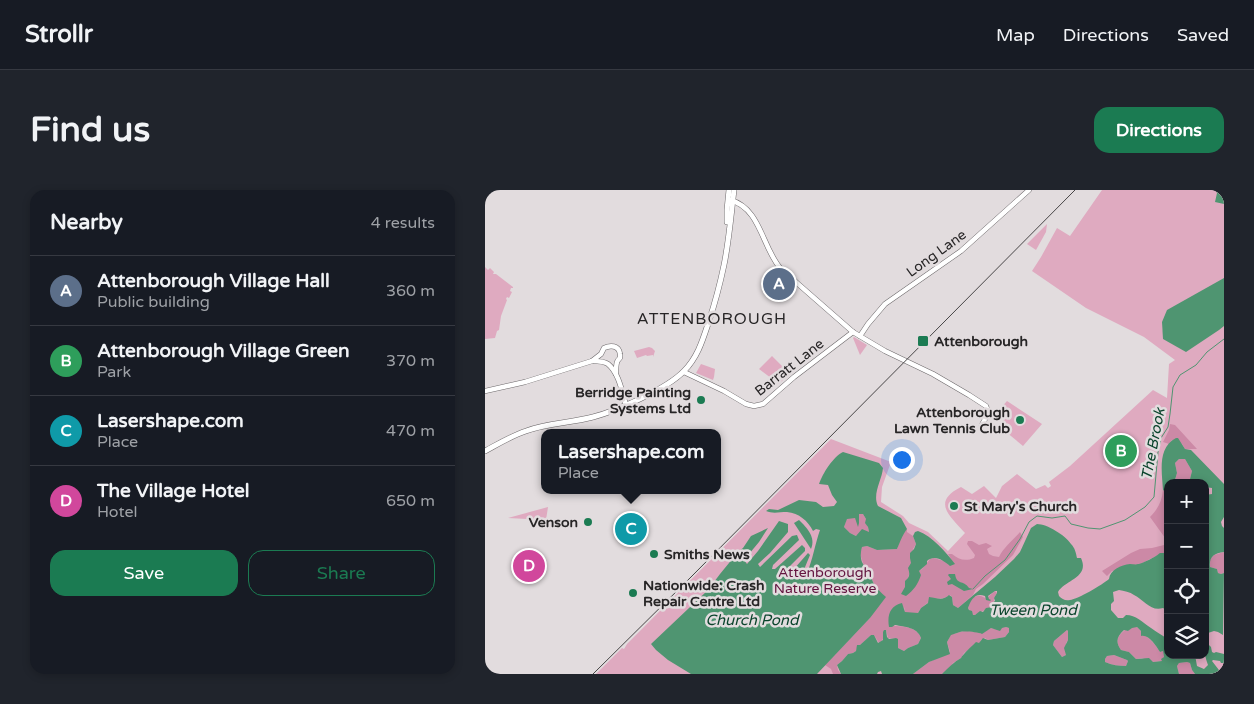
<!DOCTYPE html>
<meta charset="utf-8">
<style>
:root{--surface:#171b24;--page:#20242c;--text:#f1f3f6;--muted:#9ea1a6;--line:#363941;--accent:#1b7b52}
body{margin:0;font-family:"Varela Round",sans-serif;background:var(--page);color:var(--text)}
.controls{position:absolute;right:15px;bottom:15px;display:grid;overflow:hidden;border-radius:10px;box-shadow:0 2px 8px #0003}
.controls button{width:45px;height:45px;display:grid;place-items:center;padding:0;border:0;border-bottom:1px solid var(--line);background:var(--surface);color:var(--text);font:25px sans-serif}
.you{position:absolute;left:416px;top:269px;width:18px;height:18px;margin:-12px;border:4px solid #fff;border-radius:50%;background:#1a73e8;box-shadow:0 0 0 8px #1a73e833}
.badge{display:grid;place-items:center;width:32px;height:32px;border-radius:50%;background:var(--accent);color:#fff;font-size:16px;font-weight:700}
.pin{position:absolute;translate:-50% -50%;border:2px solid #fff;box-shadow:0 1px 5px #0006}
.popup{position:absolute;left:56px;top:239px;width:180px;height:65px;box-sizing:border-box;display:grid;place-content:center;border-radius:10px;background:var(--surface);filter:drop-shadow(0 1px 4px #0005);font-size:16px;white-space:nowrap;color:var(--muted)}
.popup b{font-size:19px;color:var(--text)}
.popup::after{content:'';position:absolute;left:50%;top:100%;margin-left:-10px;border:10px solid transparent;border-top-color:var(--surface)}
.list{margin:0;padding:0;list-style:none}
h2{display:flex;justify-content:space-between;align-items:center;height:65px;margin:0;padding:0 20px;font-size:21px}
h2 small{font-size:16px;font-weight:400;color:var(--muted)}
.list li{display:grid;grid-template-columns:32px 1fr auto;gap:15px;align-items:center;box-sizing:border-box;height:70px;padding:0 20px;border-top:1px solid var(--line)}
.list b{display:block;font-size:19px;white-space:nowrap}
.list p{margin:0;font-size:16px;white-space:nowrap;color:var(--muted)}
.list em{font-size:16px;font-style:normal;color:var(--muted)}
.actions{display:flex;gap:10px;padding:15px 20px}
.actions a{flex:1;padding:11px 0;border:1px solid var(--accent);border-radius:15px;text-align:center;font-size:18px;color:var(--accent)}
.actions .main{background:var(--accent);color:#fff}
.icon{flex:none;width:28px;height:28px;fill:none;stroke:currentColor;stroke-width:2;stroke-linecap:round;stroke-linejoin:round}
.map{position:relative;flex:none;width:739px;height:484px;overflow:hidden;border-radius:15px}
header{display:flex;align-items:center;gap:30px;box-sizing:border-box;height:70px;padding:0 25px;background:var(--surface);border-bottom:1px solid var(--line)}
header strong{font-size:24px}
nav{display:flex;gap:28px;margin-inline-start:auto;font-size:18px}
.intro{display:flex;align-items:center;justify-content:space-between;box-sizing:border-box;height:120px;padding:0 30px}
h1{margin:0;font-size:35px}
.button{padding:12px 22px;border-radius:15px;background:var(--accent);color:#fff;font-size:18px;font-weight:700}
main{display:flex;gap:30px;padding:0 30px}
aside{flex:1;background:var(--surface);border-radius:15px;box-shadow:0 2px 8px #0003}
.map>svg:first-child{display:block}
</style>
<header>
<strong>Strollr</strong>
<nav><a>Map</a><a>Directions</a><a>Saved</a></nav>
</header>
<div class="intro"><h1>Find us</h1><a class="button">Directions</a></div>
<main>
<aside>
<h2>Nearby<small>4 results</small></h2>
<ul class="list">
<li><span class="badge" style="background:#5c6f8a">A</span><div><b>Attenborough Village Hall</b><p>Public building</p></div><em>360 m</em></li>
<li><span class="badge" style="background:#2e9e5b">B</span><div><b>Attenborough Village Green</b><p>Park</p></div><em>370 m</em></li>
<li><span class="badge" style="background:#0f9aa8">C</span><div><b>Lasershape.com</b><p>Place</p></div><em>470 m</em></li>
<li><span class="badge" style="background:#d1479c">D</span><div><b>The Village Hotel</b><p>Hotel</p></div><em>650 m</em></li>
</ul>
<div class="actions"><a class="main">Save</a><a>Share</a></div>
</aside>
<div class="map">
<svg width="739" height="484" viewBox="0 0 739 484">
<rect width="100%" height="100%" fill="#e2dcde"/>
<g fill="#dfaac0" fill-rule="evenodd">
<path d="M617,0h122v484h-628l26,-26 2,1 3,-5 204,-205 60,23 -9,25 -1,15 22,14 6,7 19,9 20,19 17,-18c-15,-17 -34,-31 -4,-46l11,7 12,-8 12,12 6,-12 15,-12 19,15 9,-4 3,3 3,-2 -2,-4 21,-16 83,-76 14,8 2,-34 6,-4 -31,-23 -58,-29 -54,-37 9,-14 16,-29 13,8zM683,293h37v172h-37z"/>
<path d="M562,34l-1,8 -10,18 -9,-6z"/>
<path d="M0,77l3,3 2,-2 4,4 -1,2h3l17,13v1h-2l-1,3 2,1 -3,6 -2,-1 -1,2 1,1 -6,16 -2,14 -2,1 -2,7 -10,1z"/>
<path d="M369,147l13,8 -7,10 -7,-17z"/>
<path d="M164,157l3,1 3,3 -2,6v-2l-6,1 -1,-1 -9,3 -3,-7z"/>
<path d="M287,166l13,13 -1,3 -1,8 -4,4 -20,-15z"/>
<path d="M216,174l14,5 -1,8 -1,3 -17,-7z"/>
<path d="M522,211l35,23 -19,22 -23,-19 6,-11 -7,-6z"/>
<path d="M63,317l-2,13 -38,-2z"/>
</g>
<g fill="#cc89a6">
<path d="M685,234l5,1 22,24h-12l-3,-5 -10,-4 -3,4 -6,-2 6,-12z"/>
<path d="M694,269h6l7,12 -2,8 -4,4h-12l3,-10 -2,-10z"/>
<path d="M678,300l5,4v48l-18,-25c8,-8 12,-16 13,-27z"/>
<path d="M374,324h4l3,5 3,13 -13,4 -6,-3 -6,-6 3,-9h8l4,5z"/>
<path d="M422,339v3l6,4 3,8c-7,11 -3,11 -5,23 -1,7 -4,13 -6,20l14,-16 3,-2 8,-10 4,-1 20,6 -6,-10h4c6,5 13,8 22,4l1,-3 -8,-11 1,-3h4l7,4 7,-2 6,3 -5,3 2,5 4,2 6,1c4,-9 14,-17 21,-25l3,5 -10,18 -30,29 -7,5 -3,6 -15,13 -5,-3 -1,-8 -2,-2c-6,4 -10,4 -16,3l-13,10 -3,5h-11l-2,-1 -1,-5 -11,19c10,0 24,1 28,12l-3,6 -10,4 -4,3 -6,-3v-9l-10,-1 -2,-8c-2,5 -2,11 -7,13l-5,-8h-3l-14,13 -1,3 -3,2 -5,1 -6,7 -5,4 1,5 3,4h-8l-2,-5 -6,-4 45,-47 6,-30 -5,-11 -2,-5 -5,-6 -4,-12 2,-7 5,-1 10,4 20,-1 4,-13z"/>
<path d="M683,354v4l-2,1 -2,4 -12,5 -13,7 -27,6 -5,5 -5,-5 29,-18 9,-4 12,-1z"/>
<path d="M739,362v21l-3,1 -3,-1 -1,-4 -7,-2v-7l4,-5z"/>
<path d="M510,401l2,2 -3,5c0,11 -11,12 -19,17h-2l-5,-7c5,-15 11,-15 22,-7l-2,-4z"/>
<path d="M521,437l3,1v4l-4,5 -17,3 -3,-2 -4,2 -1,3h-3l-13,10 -3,5 -8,5 -3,5 -8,6h-29l16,-12 21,-10 -3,-10 4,-8c3,0 6,-1 9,-2 10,-3 19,3 31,-4l4,1z"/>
<path d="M647,437h5l4,4 2,4c7,2 13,11 17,17l3,-1 1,6 -2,2v2l-9,1 -11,-4 -6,1 -7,-7 -8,-2c-6,-8 -4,-14 4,-20l3,1z"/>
<path d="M582,440l1,1v9l-2,3v12l-4,2 -9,-12 1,-4z"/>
<path d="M629,465l13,5 1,1 -2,5c-7,0 -14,-1 -21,-4v-3l2,-3z"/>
<path d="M702,472l3,1 2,7 3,4h-16l-2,-8 2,-3z"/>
</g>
<g fill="#4f9571" fill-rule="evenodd">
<path d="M730,0h9v14l-9,-2 2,-9z"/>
<path d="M739,88v48l-5,4 -33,22 -23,-13 -1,-17 5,-12z"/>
<path d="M691,248h2l7,11 6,1 33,34v33l-3,5 1,4 2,2v24c-10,1 -15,5 -14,15l7,2 1,4 3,1 3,-1 -1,62 -5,-3 -4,-1 -9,3v-139l7,-1v-6l-7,-1v-4h-19l4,-4 2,-8 -7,-12h-6l-4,4 2,10 -3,10h-6v11l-5,-4c-1,-18 -6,-42 13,-52z"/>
<path d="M358,262l36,11 4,5c-1,12 -11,26 -5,38l23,12 6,11c-5,7 -7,13 -10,20l-20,1 -10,-4 -5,1c-2,7 -2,14 3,20 3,5 2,1 5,7 4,12 6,14 16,23l-16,21 -53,56h-126l-23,-14 -12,-10 -5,-6 57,-54 12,-16 18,-22 5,-4 8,-12 17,-8 -9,14 -15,18 3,4 11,-13 21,-30 9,3v8l-18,21 -12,11 2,3 32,-31 5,-1 2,5 -26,25 -1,4h3l27,-24 3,3v3l-19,19 2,2 6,-3 14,-16 2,2 -7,17 4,1c6,-14 8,-29 13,-43l-4,-1 -3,2c-5,-10 -14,-18 -26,-19 -8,0 -14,2 -21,-1l3,-2 9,1 21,-10 17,2 7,5 11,-1 3,-4 -5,-7 -4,-10 -9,-1c4,-11 14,-27 24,-32zM374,324h4l3,5 -1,4 3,4 1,5 -7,-3 -6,7 -6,-3 -6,-6 3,-8 8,-1 3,9 1,-4z"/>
<path d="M314,330c8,8 17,17 12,29l-17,-26z"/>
<path d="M552,334c10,0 28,11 34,20 4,4 5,9 6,14h4c9,20 -16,22 -23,34l1,4c3,3 6,5 11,4 8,-1 32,-15 39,-21 1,-9 12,-14 21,-15 3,0 6,1 8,0 4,0 19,-8 22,-11h4l2,-4 2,-1v63l-5,-3c-12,4 -19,-8 -29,-13 -4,-3 -10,-4 -15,-5l-6,2 1,9 -3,3v6l7,8h5l3,-3c10,0 16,7 25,13 5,4 11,7 17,11v16h27l2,11 7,3 4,-4c-2,-6 -6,-15 1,-20l2,2 1,5 2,1 2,-1 8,2v9h-3l-1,-2 -7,-1 -1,1 10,13h-27l-3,-4 -2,-7 -3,-1 -8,1 -2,3 2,8h-237c6,-6 12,-12 19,-16 2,-4 11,-12 15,-16l3,1 4,-5 5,2 17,-3 4,-5v-4l-3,-1 -4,1 -2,3 -9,-3 -9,6c-4,-2 -18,-3 -22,-2 -3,1 -6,2 -9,3l-4,7 3,12 -21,8 -16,12h-31l-1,-3 -3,1 -1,2h-36l-4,-9 5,-4 6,-7 5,-1 3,-2 1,-6h3l11,-10h3l4,8 5,-3v-8l1,-2h2l1,7 2,2 7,-1 2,1v9l6,3 4,-3 10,-4 3,-6c-4,-11 -16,-11 -26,-13l-3,2h-3c-2,-12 1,-21 13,-24l3,9 13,1 3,-5 7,-5 1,-6c8,1 14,4 20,-2l3,2 1,8 5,3 37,-31 19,-18 6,-7 11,-24zM510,401h2v2l-3,5 1,3 -3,2 1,2 -1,2 -6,1 -3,4 -3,-1 -5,4h-2l-1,-4 -3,-1 -1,-2c3,-8 7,-16 17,-12l1,4 4,1 1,-1 -2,-1 -1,-3zM652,437l4,4v5c8,-2 15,10 19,16l3,-1 1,6 -3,2 1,2 -9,1 -4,-4 -13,1 -7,-7 -8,-2c-6,-8 -4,-14 3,-20l4,1 4,-3zM582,440l1,1v9l-4,8 2,7 -4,2 -9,-12 1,-4zM629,465l13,5 1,1 -2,5c-7,0 -14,-1 -21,-4v-3l2,-3z"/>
<path d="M433,341c15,6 27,20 37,33l-5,2c-6,-5 -15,-12 -23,-5v3l-8,7 2,4c-3,9 -7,15 -15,21l-5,-2 4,-7v-6c5,-4 5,-7 3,-13l3,-5 -1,-5v-5l4,-4 2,-5 -3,-8 2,-4z"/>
<path d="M464,384h6c2,12 8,5 14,14l4,1 -9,2 -12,-7 -4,1 -1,-3 4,-3 -3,-4z"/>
</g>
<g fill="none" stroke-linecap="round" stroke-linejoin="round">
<path stroke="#4f9571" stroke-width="1" d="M488,399l12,-13 20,-16 15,-21 9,-17 8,-6 15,2 13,-2 6,8 17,4 12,1 25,-9 20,-13 9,-10 4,-45 3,-14 7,-11 2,-13 3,-27 7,-12 16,-10 11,-13 17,-13"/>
<defs>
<g id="tertiary">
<path d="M245,10c31,8 32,48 51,69l72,63 32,19 48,23 36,21 17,11c4,7 -2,14 -5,21"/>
<path d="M375,146l8,-12 17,-20 76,-53 68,-61"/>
<path d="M107,171c6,0 12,0 16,3 11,9 14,28 18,41"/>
<path d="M199,182l40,19 22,13 8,2 9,-2 31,-27 59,-45"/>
<path d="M0,201l40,-9 67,-21 9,-7 3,-6c6,-3 15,-3 16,6 1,6 -1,3 -3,8 -1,3 -1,8 -1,12"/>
</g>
<g id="primary">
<path d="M242,32v-12l2,-20"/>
<path d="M0,261c13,-7 26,-15 41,-20 21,-8 45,-8 67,-14 23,-6 74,-28 91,-46 14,-14 19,-32 25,-50 6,-18 11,-37 15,-56 5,-24 7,-50 10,-75"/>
</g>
</defs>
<use href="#tertiary" stroke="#6b6769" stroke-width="5.5"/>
<use href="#primary" stroke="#6b6769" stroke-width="6"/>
<use href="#tertiary" stroke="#fff" stroke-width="4.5"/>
<use href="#primary" stroke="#fff" stroke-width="5"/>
<path stroke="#474546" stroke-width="1" d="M108,484l98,-97 384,-387"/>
</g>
<g fill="#1b7b52" stroke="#e2dcde" stroke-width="2">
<rect x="432" y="145" width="12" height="12" rx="2.5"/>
<circle cx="216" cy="210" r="5"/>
<circle cx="535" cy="230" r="5"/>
<circle cx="469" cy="316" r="5"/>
<circle cx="103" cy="332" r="5"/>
<circle cx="169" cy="364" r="5"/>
<circle cx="148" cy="403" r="5"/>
</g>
<g text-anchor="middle" stroke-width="5" stroke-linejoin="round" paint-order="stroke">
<g font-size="14" fill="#272526" stroke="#e2dcde">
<text transform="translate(451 63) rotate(-36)" y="5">Long Lane</text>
<text transform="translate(304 177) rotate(-38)" y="5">Barratt Lane</text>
</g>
<g font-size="14" font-weight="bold" fill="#272526" stroke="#e2dcde" text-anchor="start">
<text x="449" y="156">Attenborough</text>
<text x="206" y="207" text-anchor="end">Berridge Painting<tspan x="206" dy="16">Systems Ltd</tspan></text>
<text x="525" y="227" text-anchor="end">Attenborough<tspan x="525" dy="16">Lawn Tennis Club</tspan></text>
<text x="479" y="321">St Mary's Church</text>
<text x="93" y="337" text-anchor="end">Venson</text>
<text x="179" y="369">Smiths News</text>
<text x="158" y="400">Nationwide: Crash<tspan x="158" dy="16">Repair Centre Ltd</tspan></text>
</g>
<g font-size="14" fill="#63133f" stroke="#e2dcde">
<text x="340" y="387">Attenborough<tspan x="340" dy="16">Nature Reserve</tspan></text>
</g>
<g font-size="15" font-style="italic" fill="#0a442c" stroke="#e2dcde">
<text transform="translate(668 254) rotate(-79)" y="5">The Brook</text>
<text x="548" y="425">Tween Pond</text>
<text x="267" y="435">Church Pond</text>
</g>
<g font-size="16" letter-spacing="1" fill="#272526" stroke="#e2dcde">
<text x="227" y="134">ATTENBOROUGH</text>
</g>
</g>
</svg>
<div class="controls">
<button>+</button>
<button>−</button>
<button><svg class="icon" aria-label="locate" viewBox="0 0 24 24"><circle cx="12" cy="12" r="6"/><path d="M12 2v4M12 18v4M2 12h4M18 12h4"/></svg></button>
<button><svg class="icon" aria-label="layers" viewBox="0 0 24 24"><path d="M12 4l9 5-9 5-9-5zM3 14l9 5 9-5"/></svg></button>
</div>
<div class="you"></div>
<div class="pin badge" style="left:294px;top:94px;background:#5c6f8a">A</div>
<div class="pin badge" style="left:636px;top:261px;background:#2e9e5b">B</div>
<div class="pin badge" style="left:146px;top:339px;background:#0f9aa8">C</div>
<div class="popup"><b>Lasershape.com</b>Place</div>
<div class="pin badge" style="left:44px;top:376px;background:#d1479c">D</div>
</div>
</main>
